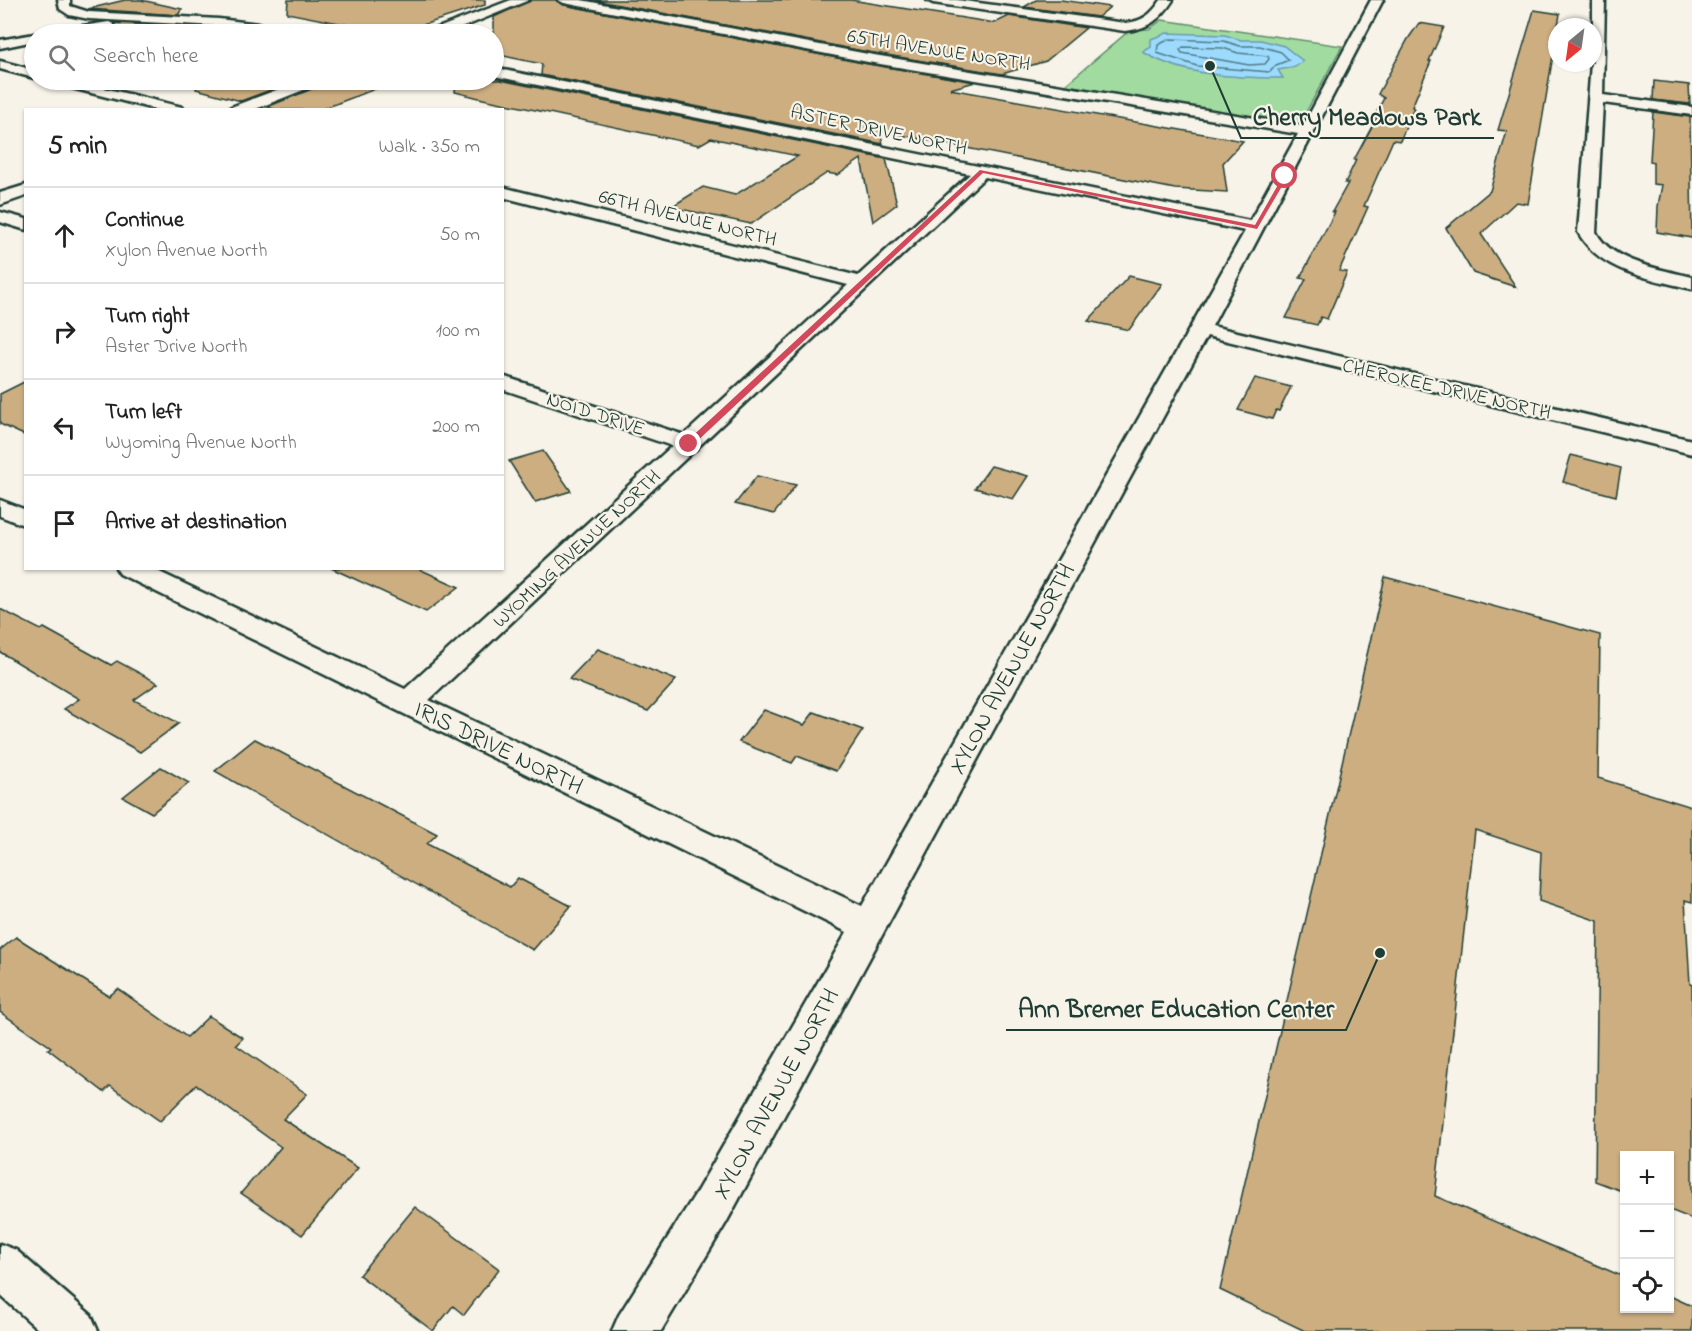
<!DOCTYPE html>
<meta charset="utf-8">
<style>
:root{--surface:#fff;--page:#f6f6f6;--text:#222;--muted:#767676;--line:#e0e0e0}
body{margin:0;font-family:"Indie Flower",sans-serif;background:var(--page);color:var(--text)}
.controls{position:absolute;right:18px;bottom:18px;display:grid;overflow:hidden;border-radius:0px;box-shadow:0 2px 4px #0004}
.controls button{width:54px;height:54px;display:grid;place-items:center;padding:0;border:0;border-bottom:2px solid var(--line);background:var(--surface);color:var(--text);font:30px sans-serif}
.compass{position:absolute;left:1548px;top:18px;width:54px;height:54px;border-radius:50%;background:var(--surface);box-shadow:0 2px 4px #0004;rotate:209deg}
.stop{position:absolute;width:18px;height:18px;margin:-14px;border:4px solid #d1495b;border-radius:50%;background:#fff}
.stop.end{background:#d1495b;border-color:#fff;box-shadow:0 2px 6px #0008}
.list{margin:0;padding:0;list-style:none}
h2{display:flex;justify-content:space-between;align-items:center;height:78px;margin:0;padding:0 24px;font-size:26px}
h2 small{font-size:20px;font-weight:400;color:var(--muted)}
.list li{display:grid;grid-template-columns:39px 1fr auto;gap:18px;align-items:center;box-sizing:border-box;height:96px;padding:0 24px;border-top:2px solid var(--line)}
.list b{display:block;font-size:22px;white-space:nowrap}
.list p{margin:0;font-size:20px;white-space:nowrap;color:var(--muted)}
.list em{font-size:20px;font-style:normal;color:var(--muted)}
.icon{flex:none;width:33px;height:33px;fill:none;stroke:currentColor;stroke-width:2;stroke-linecap:round;stroke-linejoin:round}
.map{position:relative;flex:none;width:1692px;height:1331px;overflow:hidden}
.search{position:absolute;background:var(--surface);box-shadow:0 2px 4px #0004;left:24px;top:24px;width:480px;height:66px;display:flex;align-items:center;gap:15px;box-sizing:border-box;padding:0 21px;border-radius:33px;color:var(--muted);font-size:22px}
.panel{position:absolute;background:var(--surface);box-shadow:0 2px 4px #0004;left:24px;top:108px;width:480px;height:462px;border-radius:0px}
.map>svg:first-child{display:block}
</style>
<div class="map">
<svg width="1692" height="1331" viewBox="0 0 1692 1331">
<rect width="100%" height="100%" fill="#f7f3e8"/>
<filter id="ink" filterUnits="userSpaceOnUse"><feTurbulence type="fractalNoise" baseFrequency=".0167" numOctaves="2"/><feDisplacementMap in="SourceGraphic" scale="12" xChannelSelector="R" yChannelSelector="G"/><feConvolveMatrix kernelMatrix="1 2 1 2 8 2 1 2 1" color-interpolation-filters="sRGB"/></filter>
<g filter="url(#ink)">
<path fill="#a2dba0" stroke="#608c6a" stroke-width="1.5" d="M1162,20l180,26 -43,79 -234,-40 65,-55 19,-1z"/>
<path fill="#9cdafe" stroke="#6a9bad" stroke-width="1.5" d="M1167,33l58,2 16,5h20l23,6 19,15 -8,6 -17,3 5,8c-45,0 -101,-2 -140,-26l8,-5v-8z"/>
<g fill="none" stroke-linecap="round" stroke-linejoin="round">
<g stroke="#517c85" stroke-width="1.5">
<path d="M1170,39l54,2 16,5h20l21,6 8,8 -13,5 -6,7 -73,-6 -40,-13 1,-8z"/>
<path d="M1183,47l40,1 15,5 30,3 1,3 -4,5 -16,1 -67,-12 -2,-3z"/>
</g>
</g>
<g fill="#ccae81" stroke="#1f3d34" stroke-width="1.5">
<path d="M125,0h16l41,9 -4,6 -90,-6z"/>
<path d="M288,0h197v5l-90,29 -108,-21z"/>
<path d="M531,0h25l8,5 304,59 107,18 -25,7 293,52 -20,22 4,29 -52,-3 -295,-58 3,13 -342,-69 1,-11 -48,-10v-37z"/>
<path d="M593,0h258l144,23 14,-7 77,12 -40,33 -44,13 -134,-22z"/>
<path d="M1036,0h25l49,7 -12,10 -74,-10z"/>
<path d="M1534,10l26,4 -32,190 -12,-2 -35,32 35,53 -43,-14 -27,-45 44,-37 17,-60 -9,-1z"/>
<path d="M114,23l57,3 -6,8h-78l26,-4z"/>
<path d="M1419,23l25,4 -15,34h2l-19,46 2,1 -14,33 -7,-1 -29,66 4,1 -29,64 8,1 -20,47 -6,-2 -4,8 -31,-7 20,-39 -6,-1 35,-66h-3l16,-29h-3l11,-23h-2l23,-43h-3l10,-19 -6,-4 30,-55z"/>
<path d="M197,80h101l-57,21 -45,-12z"/>
<path d="M326,80h66l1,2 -73,28h-43l-10,-3 55,-22z"/>
<path d="M456,80h44l386,79 11,45 -24,18 -12,-63 -23,16 -11,-2 -76,51 -80,-17 32,-20 32,8 63,-39 -87,-18 -12,7 -216,-46 -28,-7z"/>
<path d="M1654,81l35,4 1,19 -37,-4z"/>
<path d="M1653,112l37,5 2,121 -35,-6 1,-26 4,-21 -9,-1v-22l-3,-1z"/>
<path d="M1129,276l33,8 -33,46 -41,-9z"/>
<path d="M1255,378l36,9 -12,24 -3,-1 -4,9 -34,-9z"/>
<path d="M26,381v55l-26,-12v-30z"/>
<path d="M543,451l28,40 -36,11 -26,-41z"/>
<path d="M1571,455l50,13 -5,28 -53,-14z"/>
<path d="M991,466l37,10 -15,23 -38,-11z"/>
<path d="M757,476l39,9 -22,29 -39,-10z"/>
<path d="M331,568h86l42,19 -33,25z"/>
<path d="M1385,577l215,58 -2,143 94,29v95l-7,-2 5,84 2,1v234l-22,-9v-55h-46v37l-29,-11 3,-260 -59,-20 2,-49 -66,-22 -40,366 189,81v31h46v-12l22,10v25h-387l-85,-41z"/>
<path d="M0,609l41,21 3,-2 67,37 6,-4 41,22 -24,17 45,23 -39,29 -76,-43 15,-10 -79,-47z"/>
<path d="M598,649l78,31 -28,31 -79,-32z"/>
<path d="M764,710l40,15 10,-13 49,18 -27,41 -39,-15 -5,7 -53,-21z"/>
<path d="M255,739l182,95 -10,10 83,43 8,-9 53,28 -38,44 -318,-179z"/>
<path d="M161,767l28,16 -37,30 -29,-16z"/>
<path d="M16,937l93,59 9,-7 69,48 22,-21 34,22 -7,7 71,49 -24,25 75,49 -56,67 -61,-42 40,-46 -85,-62 -36,36 -50,-35 -6,6 -56,-43 3,-2 -51,-35v-62z"/>
<path d="M415,1207l84,62 -35,46 -11,-9 -20,25 -74,-56z"/>
</g>
<g fill="none" stroke-linecap="round" stroke-linejoin="round">
<defs>
<g id="street">
<path d="M58,0h12v6l19,6 130,7 88,11 6,4h-27l-67,-8 -130,-7 -20,-4 -9,-6z"/>
<path d="M558,0h23l287,54 435,72 68,-126h12l-171,326 480,114v14l-485,-118 -481,887 -65,108h-49l7,-16 77,-122 151,-261 -727,-358 -4,-6h35l254,121 267,-243 -170,-57v-13l182,59 164,-150 -346,-88v-10l356,89 112,-102 -476,-98v-8l756,153 48,-87 -430,-72 -304,-59zM985,177l260,54 -383,675 -433,-206z"/>
<path d="M927,0h30l168,23c17,-1 27,-9 36,-23h12c-12,19 -25,29 -48,31l-192,-28z"/>
<path d="M1593,0h12l-2,95 89,12v8l-89,-12 -7,129c16,31 65,37 96,45v12c-40,-10 -93,-17 -114,-57l13,-169h2z"/>
<path d="M109,22l4,2v4l-37,6h-26l6,-4z"/>
<path d="M34,34v7l-34,7v-8z"/>
<path d="M0,61l34,9v8l-34,-9z"/>
<path d="M50,80h21l111,27 2,3h-26l-106,-27z"/>
<path d="M0,212l26,7v11l-26,-8z"/>
<path d="M0,500l26,10v16l-26,-10z"/>
<path d="M0,1244l16,6 75,65 7,16h-58l-40,-36z"/>
</g>
<g id="secondary">
<path d="M511,0h18l-83,34h-18l2,-3z"/>
<path d="M303,80h21l-3,3 -68,27h-24l2,-3z"/>
<path d="M26,185v11l-26,9v-12z"/>
</g>
</defs>
<use href="#street" stroke="#1f3d34" stroke-width="5"/>
<use href="#secondary" stroke="#1f3d34" stroke-width="5"/>
<use href="#street" fill="#f7f3e8" fill-rule="evenodd"/>
<use href="#secondary" fill="#f7f3e8" fill-rule="evenodd"/>
</g>
</g>
<path fill="#d1495b" d="M980,170l275,55 28,-49h5l-31,53 -274,-56 -291,273h-6v-4z"/>
<g text-anchor="middle" stroke-width="4.5" stroke-linejoin="round" paint-order="stroke">
<g font-size="20" fill="#1f3d34" stroke="#f7f3e8">
<text transform="translate(939 49) rotate(9)" y="7">65TH AVENUE NORTH</text>
<text transform="translate(879 129) rotate(12)" y="7">ASTER DRIVE NORTH</text>
<text transform="translate(688 217) rotate(14)" y="7">66TH AVENUE NORTH</text>
<text transform="translate(1447 388) rotate(13)" y="7">CHEROKEE DRIVE NORTH</text>
<text transform="translate(596 413) rotate(18)" y="7">NOID DRIVE</text>
<text transform="translate(576 548) rotate(-43)" y="7">WYOMING AVENUE NORTH</text>
</g>
<g font-size="24" fill="#1f3d34" stroke="#f7f3e8">
<text transform="translate(1011 668) rotate(-61)" y="8">XYLON AVENUE NORTH</text>
<text transform="translate(499 747) rotate(26)" y="8">IRIS DRIVE NORTH</text>
<text transform="translate(775 1093) rotate(-61)" y="8">XYLON AVENUE NORTH</text>
</g>
</g>
<path fill="none" stroke="#1f3d34" stroke-width="2" d="M1210 66L1241 138H1494M1380 953L1346 1030H1006"/>
<g fill="#1f3d34" stroke="#f7f3e8" stroke-width="2">
<circle cx="1210" cy="66" r="6"/>
<circle cx="1380" cy="953" r="6"/>
</g>
<g font-size="26" text-anchor="middle" font-weight="bold" fill="#1f3d34" stroke="#f7f3e8" stroke-width="4.5" stroke-linejoin="round" paint-order="stroke">
<text x="1367" y="125">Cherry Meadows Park</text>
<text x="1176" y="1017">Ann Bremer Education Center</text>
</g>
</svg>
<div class="controls">
<button>+</button>
<button>−</button>
<button><svg class="icon" aria-label="locate" viewBox="0 0 24 24"><circle cx="12" cy="12" r="6"/><path d="M12 2v4M12 18v4M2 12h4M18 12h4"/></svg></button>
</div>
<svg class="compass" viewBox="-18 -18 36 36"><path d="M0-13l5 13h-10z" fill="#e53935"/><path d="M0 13l5-13h-10z" fill="#767676"/></svg>
<div class="stop" style="left:1285px;top:176px"></div>
<div class="stop end" style="left:689px;top:444px"></div>
<div class="search"><svg class="icon" aria-label="search" viewBox="0 0 24 24"><circle cx="10" cy="10" r="6"/><path d="M15 15l6 6"/></svg>Search here</div>
<section class="panel">
<h2>5 min<small>Walk · 350 m</small></h2>
<ul class="list">
<li><svg class="icon" aria-label="ahead" viewBox="0 0 24 24"><path d="M12 20V5M6 11l6-6 6 6"/></svg><div><b>Continue</b><p>Xylon Avenue North</p></div><em>50 m</em></li>
<li><svg class="icon" aria-label="right" viewBox="0 0 24 24"><path d="M7 20v-9h11M14 6l5 5-5 5"/></svg><div><b>Turn right</b><p>Aster Drive North</p></div><em>100 m</em></li>
<li><svg class="icon" aria-label="left" viewBox="0 0 24 24"><path d="M17 20v-9H6M10 6l-5 5 5 5"/></svg><div><b>Turn left</b><p>Wyoming Avenue North</p></div><em>200 m</em></li>
<li><svg class="icon" aria-label="arrive" viewBox="0 0 24 24"><path d="M6 21V4h12l-3 4 3 4H6"/></svg><div><b>Arrive at destination</b></div></li>
</ul>
</section>
</div>
